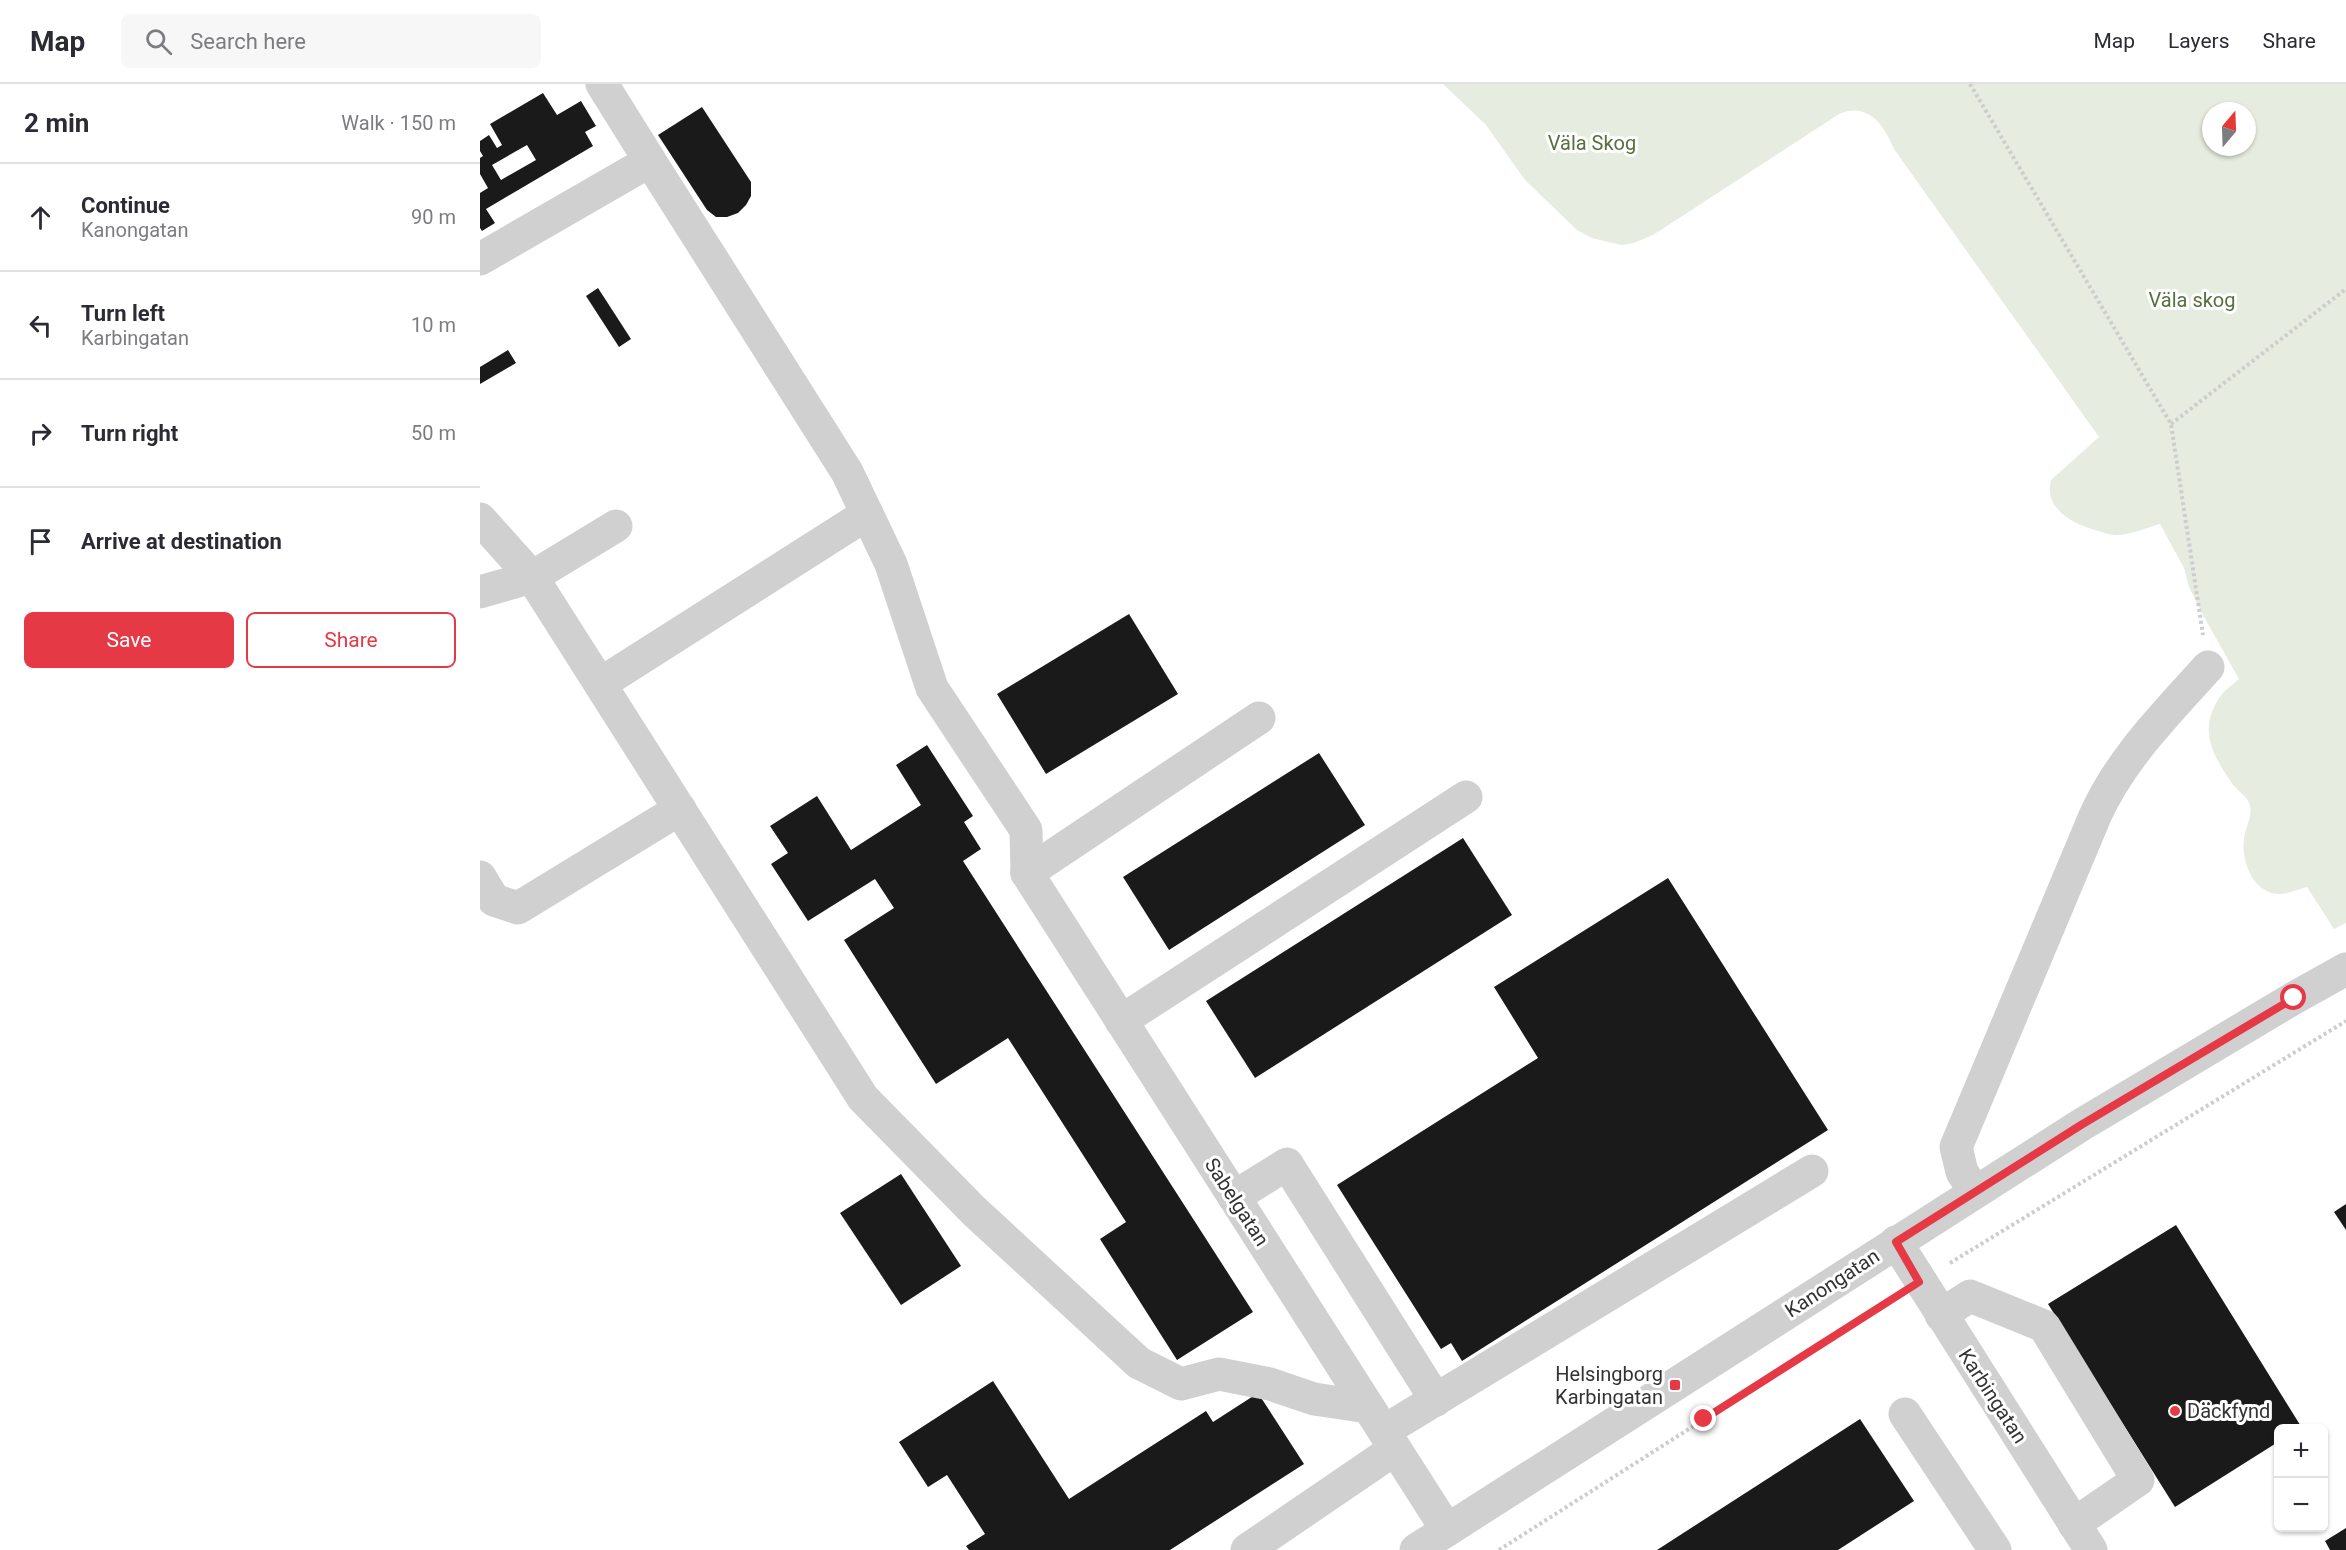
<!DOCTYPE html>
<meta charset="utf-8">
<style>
:root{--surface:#fff;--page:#f7f7f7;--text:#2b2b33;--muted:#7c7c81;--line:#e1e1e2;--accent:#e63946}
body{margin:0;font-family:Roboto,sans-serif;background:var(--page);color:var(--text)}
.controls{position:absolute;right:18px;bottom:18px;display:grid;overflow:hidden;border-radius:9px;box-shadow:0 2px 4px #0004}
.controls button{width:54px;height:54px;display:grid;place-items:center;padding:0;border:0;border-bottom:2px solid var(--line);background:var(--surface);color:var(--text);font:30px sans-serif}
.compass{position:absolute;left:1722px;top:18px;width:54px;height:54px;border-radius:50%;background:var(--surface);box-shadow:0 2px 4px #0004;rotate:19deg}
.stop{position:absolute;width:18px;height:18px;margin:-14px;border:4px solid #e63946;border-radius:50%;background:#fff}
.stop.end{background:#e63946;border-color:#fff;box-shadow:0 2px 6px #0008}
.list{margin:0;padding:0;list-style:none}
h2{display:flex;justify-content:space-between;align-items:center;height:78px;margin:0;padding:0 24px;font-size:26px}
h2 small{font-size:20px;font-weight:400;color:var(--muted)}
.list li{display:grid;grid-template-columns:39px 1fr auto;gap:18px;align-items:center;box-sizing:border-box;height:108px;padding:0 24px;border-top:2px solid var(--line)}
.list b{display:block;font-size:22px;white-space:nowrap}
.list p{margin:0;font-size:20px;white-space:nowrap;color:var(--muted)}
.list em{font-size:20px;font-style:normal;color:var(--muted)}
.actions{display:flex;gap:12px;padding:18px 24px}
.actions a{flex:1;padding:14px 0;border:2px solid var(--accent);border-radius:9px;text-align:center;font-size:21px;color:var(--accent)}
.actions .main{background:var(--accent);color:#fff}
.icon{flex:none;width:33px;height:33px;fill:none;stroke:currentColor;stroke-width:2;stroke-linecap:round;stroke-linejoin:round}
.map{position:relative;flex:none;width:1866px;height:1466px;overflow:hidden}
header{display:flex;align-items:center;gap:36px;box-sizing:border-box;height:84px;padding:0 30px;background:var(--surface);border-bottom:2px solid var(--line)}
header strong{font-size:28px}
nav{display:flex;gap:33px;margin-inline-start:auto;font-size:21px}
.search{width:420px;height:54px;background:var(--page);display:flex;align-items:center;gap:15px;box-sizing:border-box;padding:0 21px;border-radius:9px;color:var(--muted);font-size:22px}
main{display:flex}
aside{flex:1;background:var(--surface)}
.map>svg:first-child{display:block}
</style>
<header>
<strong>Map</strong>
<div class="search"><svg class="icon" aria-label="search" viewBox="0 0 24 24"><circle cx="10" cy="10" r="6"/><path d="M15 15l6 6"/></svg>Search here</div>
<nav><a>Map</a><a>Layers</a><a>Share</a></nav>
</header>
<main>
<aside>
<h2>2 min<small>Walk · 150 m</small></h2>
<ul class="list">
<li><svg class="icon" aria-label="ahead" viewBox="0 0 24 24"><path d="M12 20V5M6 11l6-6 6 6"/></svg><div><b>Continue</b><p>Kanongatan</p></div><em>90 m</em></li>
<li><svg class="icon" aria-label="left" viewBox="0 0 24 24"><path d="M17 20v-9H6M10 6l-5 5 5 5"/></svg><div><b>Turn left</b><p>Karbingatan</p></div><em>10 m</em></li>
<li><svg class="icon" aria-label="right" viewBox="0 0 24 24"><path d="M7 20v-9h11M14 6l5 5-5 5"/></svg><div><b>Turn right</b></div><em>50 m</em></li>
<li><svg class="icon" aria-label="arrive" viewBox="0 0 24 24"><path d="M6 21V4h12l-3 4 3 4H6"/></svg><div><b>Arrive at destination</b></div></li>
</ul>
<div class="actions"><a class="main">Save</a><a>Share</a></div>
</aside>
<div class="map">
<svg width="1866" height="1466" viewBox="0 0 1866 1466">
<rect width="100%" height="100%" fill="#fff"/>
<path fill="#e6ecdf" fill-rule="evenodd" d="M963,0h903v839l-12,6 -27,-42c-9,2 -19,7 -27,7 -27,0 -39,-33 -36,-55 1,-12 10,-24 5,-36 -3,-8 -14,-14 -18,-21 -21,-31 -33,-55 -9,-88 5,-6 12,-10 17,-15l-36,-64 -14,-28 -5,-19 -24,-44c-14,4 -28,10 -42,11 -7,1 -15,-3 -23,-5 -22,-6 -52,-22 -44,-50l48,-43 -205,-288c-9,-23 -26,-48 -55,-35l-186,121 -19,8 -13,2 -29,-7 -15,-8 -52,-50 -39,-55zM1731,27h36v36h-36z"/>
<g fill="#1a1a1a" fill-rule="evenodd">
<path d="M63,9l14,22 24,-14 15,25 -11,6 8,14 -107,63 9,14 -13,8 -2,-3v-35l8,-5 -8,-14v-16l3,-2 -3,-5v-10l9,-6 8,13 5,-3 -12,-21zM47,61l9,15 -35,20 -9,-15z"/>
<path d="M222,23l49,75v14l-5,9 -8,8 -11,4h-11l-9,-7 -49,-75z"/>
<path d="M118,204l33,51 -12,8 -33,-51z"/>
<path d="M28,266l8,13 -36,21v-17z"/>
<path d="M649,530l49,80 -132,80 -49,-80z"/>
<path d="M447,661l46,71 -9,6 17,27 -18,12 290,451 -76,48 -77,-121 26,-17 -118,-184 -72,46 -92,-144 50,-32 -19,-29 -67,42 -37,-57 17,-11 -18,-27 47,-30 34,54 70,-45 -25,-40z"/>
<path d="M839,669l46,72 -196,125 -46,-73z"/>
<path d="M983,754l49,77 -257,163 -49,-77z"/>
<path d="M1188,794l160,252 -366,231 -11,-18 -10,6 -104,-164 201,-127 -44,-71z"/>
<path d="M421,1090l60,92 -60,39 -61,-92z"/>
<path d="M1866,1120v26l-12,-18z"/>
<path d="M1696,1141l126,203h-24v14l-103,65 -127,-203z"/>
<path d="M513,1297l76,118 137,-88 7,11 45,-29 46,71 -134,86h-201l-3,-4 19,-12 -38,-59 -19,12 -29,-45z"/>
<path d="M1380,1335l54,82 -76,49h-181z"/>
<path d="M1866,1444v22h-16l-5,-9z"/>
</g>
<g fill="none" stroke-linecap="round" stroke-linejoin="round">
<g stroke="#cdcdcd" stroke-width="4" stroke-dasharray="3 3" stroke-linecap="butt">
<path d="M1490,0l201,340 32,211"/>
<path d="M1691,340l175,-135"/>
<path d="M1470,1179l396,-242"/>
<path d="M1019,1466l394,-251"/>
</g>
<g stroke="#d0d0d0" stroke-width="33">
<path d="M122,0l48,77"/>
<path d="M0,175l170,-98 197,311 44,92 41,124 94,142 1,43"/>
<path d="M0,435l52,58 331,521 111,113 165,152 42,21 38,-10 51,10 44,15 54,8"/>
<path d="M0,508l52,-15 84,-51"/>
<path d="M120,600l267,-170"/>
<path d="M547,789l420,657"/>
<path d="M547,789l232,-155"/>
<path d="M0,793l14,23 24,8 162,-99"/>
<path d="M641,937l345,-224"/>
<path d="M1495,1108l-13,-20 -6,-25 139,-331c26,-58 71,-102 113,-149"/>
<path d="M754,1113l53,-33 149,236"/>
<path d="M1416,1158l195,308"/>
<path d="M1461,1231l29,-19 74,30 94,154 -64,44"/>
<path d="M1425,1330l90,136"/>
<path d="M904,1347l428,-260"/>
<path d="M767,1466l148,-101"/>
<path d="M936,1466l665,-425 213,-127 52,-29"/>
</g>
</g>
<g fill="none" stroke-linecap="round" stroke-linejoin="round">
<path stroke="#e63946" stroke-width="8" d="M1224,1335l215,-137 -23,-40 185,-117 213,-127"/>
</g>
<g fill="#e63946" stroke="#fff" stroke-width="2">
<rect x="1189" y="1295" width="12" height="12" rx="3"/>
<circle cx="1695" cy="1327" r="6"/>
</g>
<g text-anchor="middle" stroke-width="6" stroke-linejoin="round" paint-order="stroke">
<g font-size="20" fill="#56703f" stroke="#fff">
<text x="1112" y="66">Väla Skog</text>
<text x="1712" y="223">Väla skog</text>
</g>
<g font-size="20" fill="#333" stroke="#fff">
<text transform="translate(757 1118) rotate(57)" y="7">Sabelgatan</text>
<text transform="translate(1352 1199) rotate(-33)" y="7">Kanongatan</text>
<text transform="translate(1513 1312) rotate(57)" y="7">Karbingatan</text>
</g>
<g font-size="20" fill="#333" stroke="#fff" text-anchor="end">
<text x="1183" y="1297">Helsingborg<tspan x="1183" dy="23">Karbingatan</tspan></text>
<text x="1707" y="1334" text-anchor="start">Däckfynd</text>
</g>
</g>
</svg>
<div class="controls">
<button>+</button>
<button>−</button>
</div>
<svg class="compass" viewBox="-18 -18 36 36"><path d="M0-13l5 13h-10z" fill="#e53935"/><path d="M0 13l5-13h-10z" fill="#7c7c81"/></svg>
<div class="stop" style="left:1814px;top:914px"></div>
<div class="stop end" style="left:1224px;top:1335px"></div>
</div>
</main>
